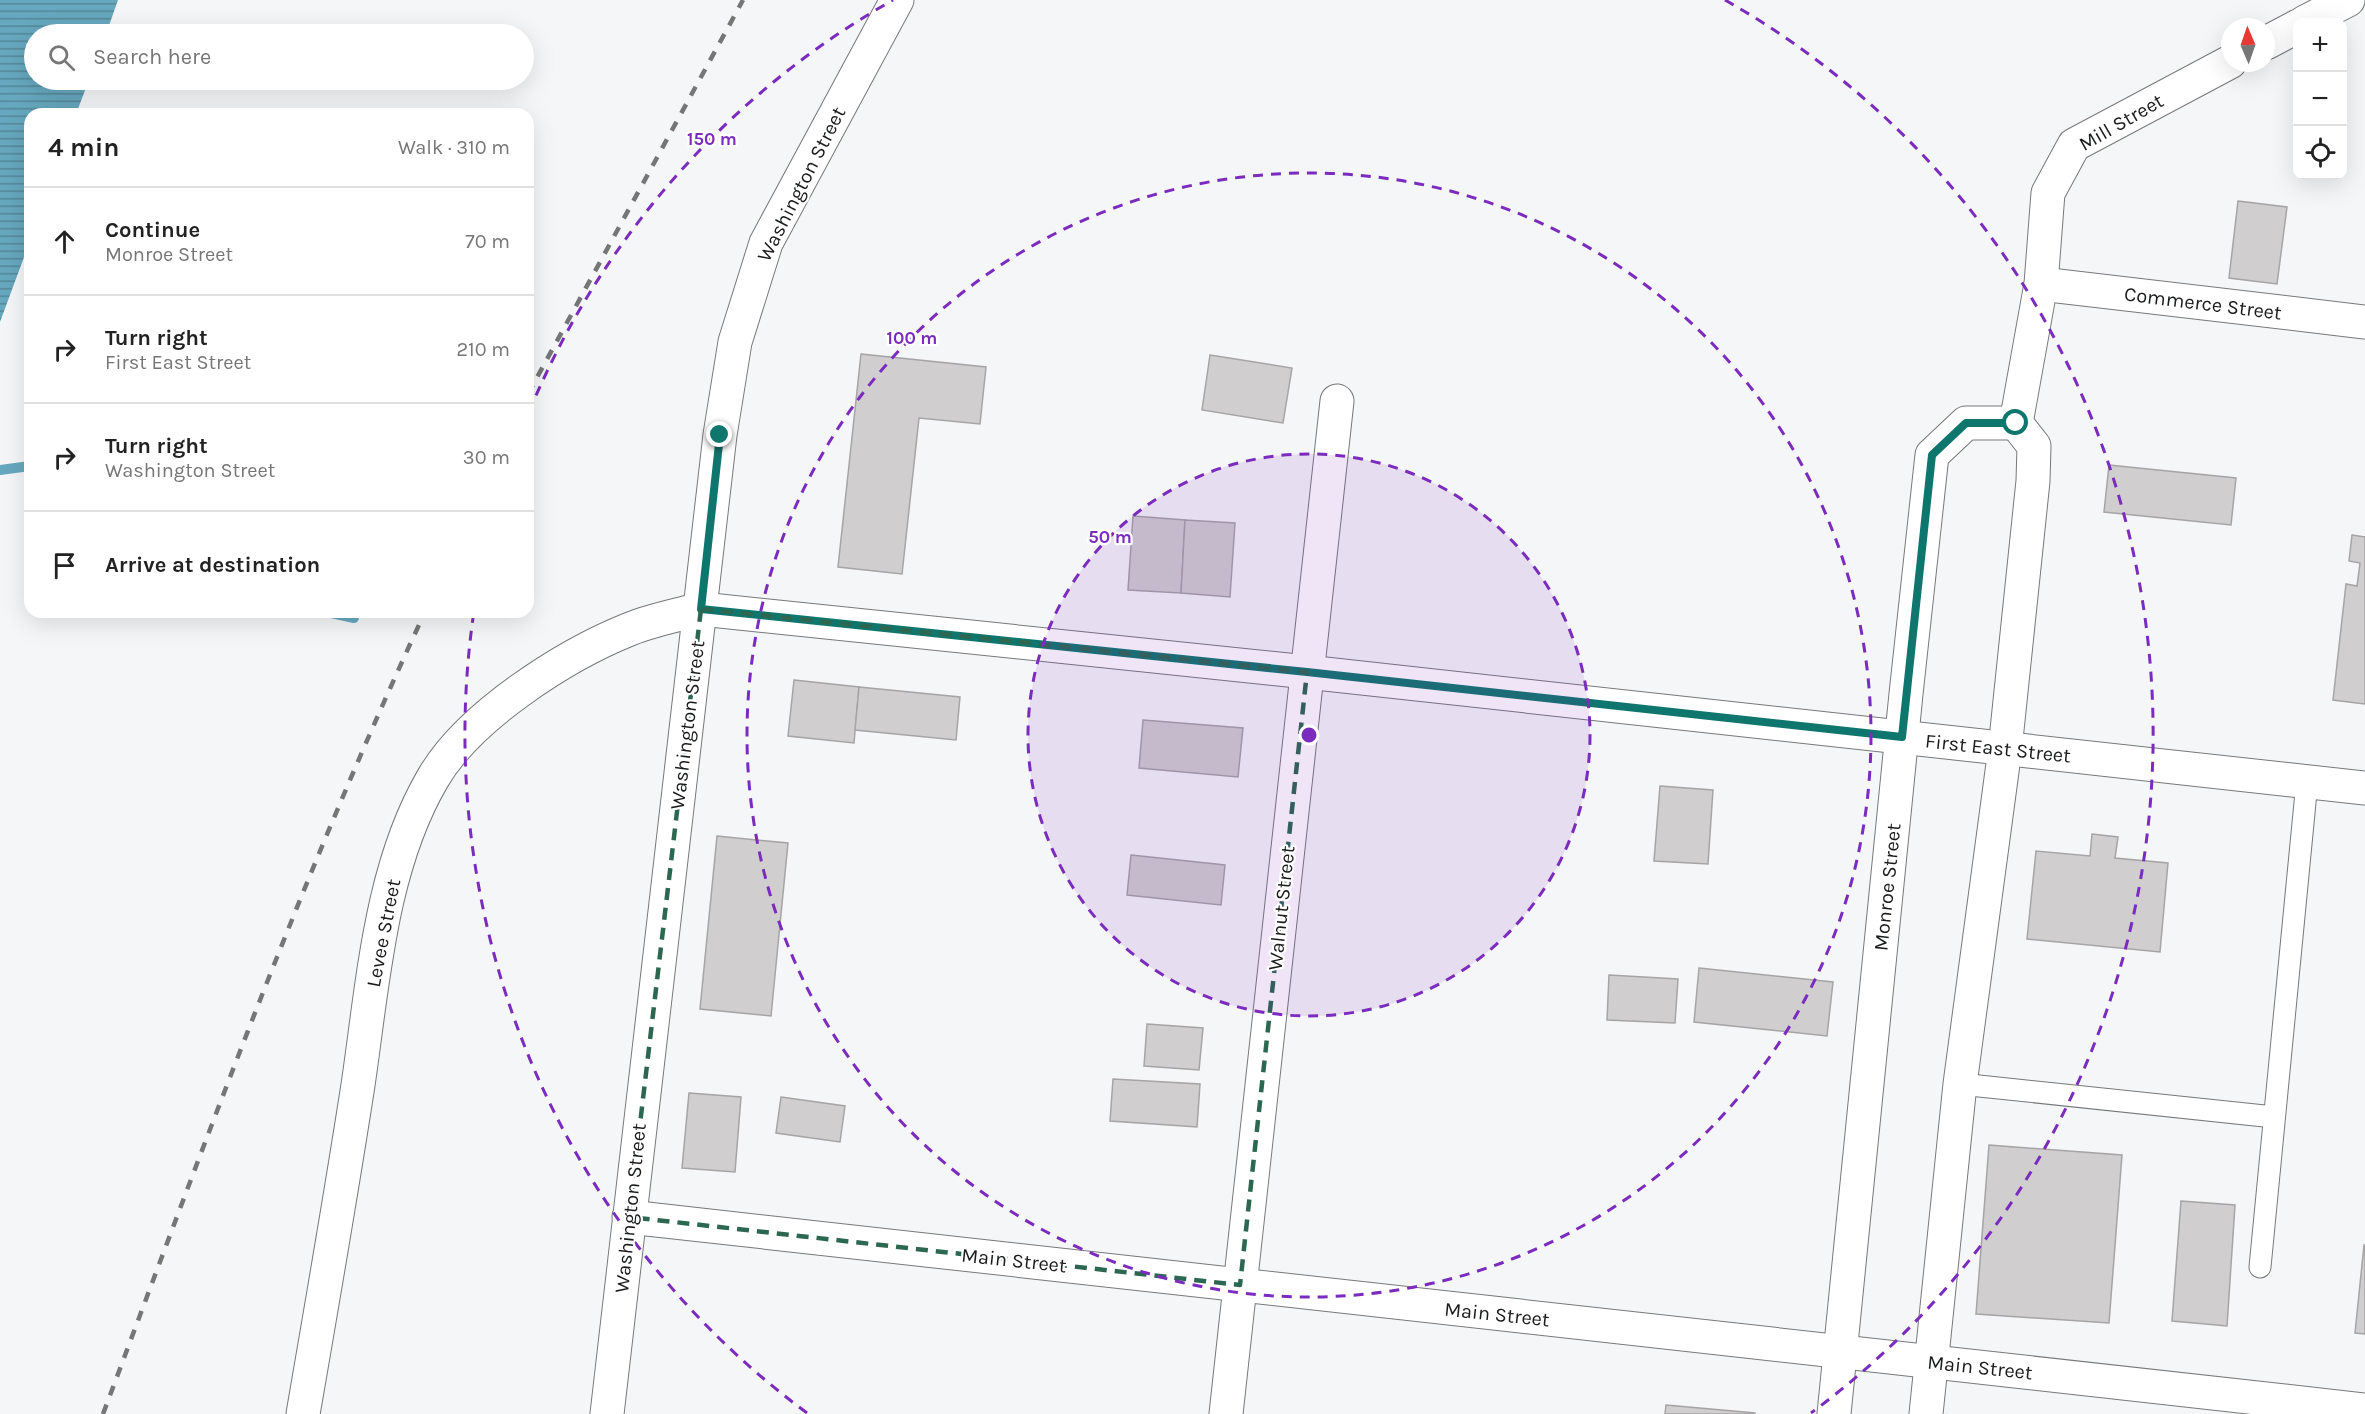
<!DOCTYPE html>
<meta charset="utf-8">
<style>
:root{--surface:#fff;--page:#f6f6f6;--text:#222;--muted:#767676;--line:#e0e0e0}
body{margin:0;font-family:Karla,sans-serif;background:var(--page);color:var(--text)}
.controls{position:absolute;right:18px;top:18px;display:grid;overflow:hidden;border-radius:12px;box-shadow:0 6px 24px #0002}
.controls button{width:54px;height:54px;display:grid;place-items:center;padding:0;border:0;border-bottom:2px solid var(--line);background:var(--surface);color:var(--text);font:30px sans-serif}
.compass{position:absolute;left:2221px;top:18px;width:54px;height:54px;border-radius:50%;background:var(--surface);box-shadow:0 6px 24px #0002;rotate:358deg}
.stop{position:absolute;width:18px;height:18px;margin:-14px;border:4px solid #0f766e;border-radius:50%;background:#fff}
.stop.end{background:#0f766e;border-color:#fff;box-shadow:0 2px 6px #0008}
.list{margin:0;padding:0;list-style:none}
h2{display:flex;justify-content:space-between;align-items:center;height:78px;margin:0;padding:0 24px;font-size:26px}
h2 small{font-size:20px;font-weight:400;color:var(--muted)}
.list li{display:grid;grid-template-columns:39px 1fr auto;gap:18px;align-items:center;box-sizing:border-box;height:108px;padding:0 24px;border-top:2px solid var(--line)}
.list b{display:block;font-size:22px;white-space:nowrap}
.list p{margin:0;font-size:20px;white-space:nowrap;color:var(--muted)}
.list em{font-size:20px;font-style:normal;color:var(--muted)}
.icon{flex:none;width:33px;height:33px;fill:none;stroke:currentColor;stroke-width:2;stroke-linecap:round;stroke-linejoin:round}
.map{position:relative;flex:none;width:2365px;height:1414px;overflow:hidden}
.search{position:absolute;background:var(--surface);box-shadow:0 6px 24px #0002;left:24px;top:24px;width:510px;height:66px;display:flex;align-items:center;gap:15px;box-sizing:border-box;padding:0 21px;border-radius:33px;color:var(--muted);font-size:22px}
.panel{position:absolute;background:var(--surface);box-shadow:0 6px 24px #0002;left:24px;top:108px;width:510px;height:510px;border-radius:18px}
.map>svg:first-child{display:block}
</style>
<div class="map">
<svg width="2365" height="1414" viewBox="0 0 2365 1414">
<defs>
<pattern id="water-rules" width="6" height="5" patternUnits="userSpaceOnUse" patternTransform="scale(1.5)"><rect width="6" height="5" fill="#67a8bf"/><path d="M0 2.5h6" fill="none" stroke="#54889a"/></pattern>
</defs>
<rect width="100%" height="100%" fill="#f5f6f7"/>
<path fill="url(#water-rules)" d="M0,0h118l-12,34h-72v46h55l-13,34h-46v127l-30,81z"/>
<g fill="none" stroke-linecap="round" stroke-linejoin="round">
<g stroke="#67a8bf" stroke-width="10">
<path d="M0,470l30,-4"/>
<path d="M327,612l27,6"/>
</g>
</g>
<g fill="#d0cecf" stroke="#a6a4a5" stroke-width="1.5">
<path d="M2238,201l49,6 -10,77 -48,-6z"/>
<path d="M861,354l125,13 -6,57 -61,-6 -17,156 -64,-7z"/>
<path d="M1210,355l82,13 -9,55 -81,-13z"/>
<path d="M2109,465l127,13 -5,47 -127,-13z"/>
<path d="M1133,516l52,4 -4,73 -53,-3z"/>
<path d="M1185,520l50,3 -5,74 -49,-4z"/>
<path d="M2352,535l13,2v167l-32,-4 13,-116 11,2 3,-23 -11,-2z"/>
<path d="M794,680l65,7 -5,56 -66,-7z"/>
<path d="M859,687l101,10 -4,43 -101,-10z"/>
<path d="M1143,720l100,8 -5,49 -99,-9z"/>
<path d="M1660,786l53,4 -5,74 -54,-3z"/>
<path d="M2092,834l26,3 -3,21 53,5 -8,89 -133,-13 9,-88 54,5z"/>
<path d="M717,836l71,7 -17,173 -71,-7z"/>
<path d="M1131,855l94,10 -4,40 -94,-10z"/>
<path d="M1699,968l134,14 -6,54 -133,-14z"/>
<path d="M1609,975l69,4 -3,44 -68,-3z"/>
<path d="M1147,1024l56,4 -4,42 -55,-4z"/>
<path d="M1113,1079l87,5 -3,43 -87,-6z"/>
<path d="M689,1093l52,4 -6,75 -53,-4z"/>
<path d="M781,1097l64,9 -5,36 -64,-9z"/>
<path d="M1989,1145l133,10 -13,168 -133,-9z"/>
<path d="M2181,1201l54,4 -8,121 -55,-5z"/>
<path d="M2364,1245h1v89l-10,-1z"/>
<path d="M1666,1405l89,8v1h-90z"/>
</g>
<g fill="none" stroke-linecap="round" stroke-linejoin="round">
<defs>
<g id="lane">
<path d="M1960,1084l314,33"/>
<path d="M2260,1267l47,-485"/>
</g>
<g id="street">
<path d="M2305,22l43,-22"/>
<path d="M2266,43l32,-17"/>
<path d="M2041,284l324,38"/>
<path d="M629,1217l1736,193"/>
<path d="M1226,1414l111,-1013"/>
<path d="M1834,1414l72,-720 26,-239 34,-32h50"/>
<path d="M1926,1414l34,-330 45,-335 28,-268 1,-35 -18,-23 25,-139 7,-91 26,-48 156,-83"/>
</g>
<g id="secondary">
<path d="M303,1414c19,-110 38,-219 55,-329 15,-101 22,-217 75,-307 36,-62 132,-123 197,-149 22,-9 48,-14 71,-20l606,63 1058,116"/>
<path d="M607,1414l113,-979 15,-93 31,-99 131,-243"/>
</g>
</defs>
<use href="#lane" stroke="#77787a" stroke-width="23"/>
<use href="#street" stroke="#77787a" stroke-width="35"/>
<use href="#secondary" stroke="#77787a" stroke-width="35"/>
<use href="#lane" stroke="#fff" stroke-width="21"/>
<use href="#street" stroke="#fff" stroke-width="33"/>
<use href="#secondary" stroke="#fff" stroke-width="33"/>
<g stroke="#757676" stroke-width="4.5" stroke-dasharray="10 10" stroke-linecap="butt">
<path d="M528,394l215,-394"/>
<path d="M103,1414c101,-269 200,-541 322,-802"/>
</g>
</g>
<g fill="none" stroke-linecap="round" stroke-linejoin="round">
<path stroke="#0f766e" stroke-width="8" d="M720,435l-19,174 606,63 595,65 30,-282 34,-32h50"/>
</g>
<path fill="none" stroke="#2c6751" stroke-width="4.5" stroke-dasharray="12 8" stroke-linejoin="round" d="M701,609l606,63 -67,613 -611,-68z"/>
<circle cx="1309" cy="735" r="281" fill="#7b2cbf" fill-opacity=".12"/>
<g fill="none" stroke="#7b2cbf" stroke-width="3" stroke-dasharray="10 8">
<circle cx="1309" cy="735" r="281"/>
<circle cx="1309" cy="735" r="562"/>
<path d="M807 1413A844 844 0 0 1 473 618M529 412A844 844 0 0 1 893 0M1725 0A844 844 0 0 1 1811 1413"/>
</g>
<g text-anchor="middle" stroke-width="4.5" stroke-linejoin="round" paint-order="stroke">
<g font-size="20" fill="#191a1a" stroke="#fff">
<text transform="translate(2121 122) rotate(-30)" y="7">Mill Street</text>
<text transform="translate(801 184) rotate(-63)" y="7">Washington Street</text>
<text transform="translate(2203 303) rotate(7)" y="7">Commerce Street</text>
<text transform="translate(687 725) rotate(-83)" y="7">Washington Street</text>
<text transform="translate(1998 748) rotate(6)" y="7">First East Street</text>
<text transform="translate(1887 887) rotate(-84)" y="7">Monroe Street</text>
<text transform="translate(1281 908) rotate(-84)" y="7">Walnut Street</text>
<text transform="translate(383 933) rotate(-79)" y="7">Levee Street</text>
<text transform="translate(630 1208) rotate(-84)" y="7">Washington Street</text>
<text transform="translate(1014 1260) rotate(6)" y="7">Main Street</text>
<text transform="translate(1497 1314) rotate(6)" y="7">Main Street</text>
<text transform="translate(1980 1367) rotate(6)" y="7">Main Street</text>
</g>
</g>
<circle cx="1309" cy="735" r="9" fill="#7b2cbf" stroke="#fff" stroke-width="3"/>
<g font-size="18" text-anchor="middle" font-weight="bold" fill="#7b2cbf" stroke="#fff" stroke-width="4.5" stroke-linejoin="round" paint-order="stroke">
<text x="712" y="145">150 m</text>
<text x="912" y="344">100 m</text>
<text x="1110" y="543">50 m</text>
</g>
</svg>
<div class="controls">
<button>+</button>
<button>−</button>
<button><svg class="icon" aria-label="locate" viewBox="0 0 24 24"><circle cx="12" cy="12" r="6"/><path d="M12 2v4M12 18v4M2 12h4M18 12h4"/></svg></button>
</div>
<svg class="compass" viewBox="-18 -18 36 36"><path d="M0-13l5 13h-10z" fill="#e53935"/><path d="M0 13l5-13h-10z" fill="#767676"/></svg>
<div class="stop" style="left:2016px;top:423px"></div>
<div class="stop end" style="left:720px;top:435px"></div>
<div class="search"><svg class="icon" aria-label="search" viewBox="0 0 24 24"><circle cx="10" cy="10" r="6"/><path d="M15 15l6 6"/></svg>Search here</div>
<section class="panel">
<h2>4 min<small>Walk · 310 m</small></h2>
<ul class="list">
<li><svg class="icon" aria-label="ahead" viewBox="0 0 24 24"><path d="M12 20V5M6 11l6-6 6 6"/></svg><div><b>Continue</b><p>Monroe Street</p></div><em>70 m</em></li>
<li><svg class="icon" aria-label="right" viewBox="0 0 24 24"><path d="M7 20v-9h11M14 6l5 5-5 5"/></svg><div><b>Turn right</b><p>First East Street</p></div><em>210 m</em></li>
<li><svg class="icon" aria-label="right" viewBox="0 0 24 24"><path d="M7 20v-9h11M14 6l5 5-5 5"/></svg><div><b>Turn right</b><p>Washington Street</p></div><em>30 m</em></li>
<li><svg class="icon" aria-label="arrive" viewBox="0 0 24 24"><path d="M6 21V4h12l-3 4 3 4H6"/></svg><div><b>Arrive at destination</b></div></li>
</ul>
</section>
</div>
